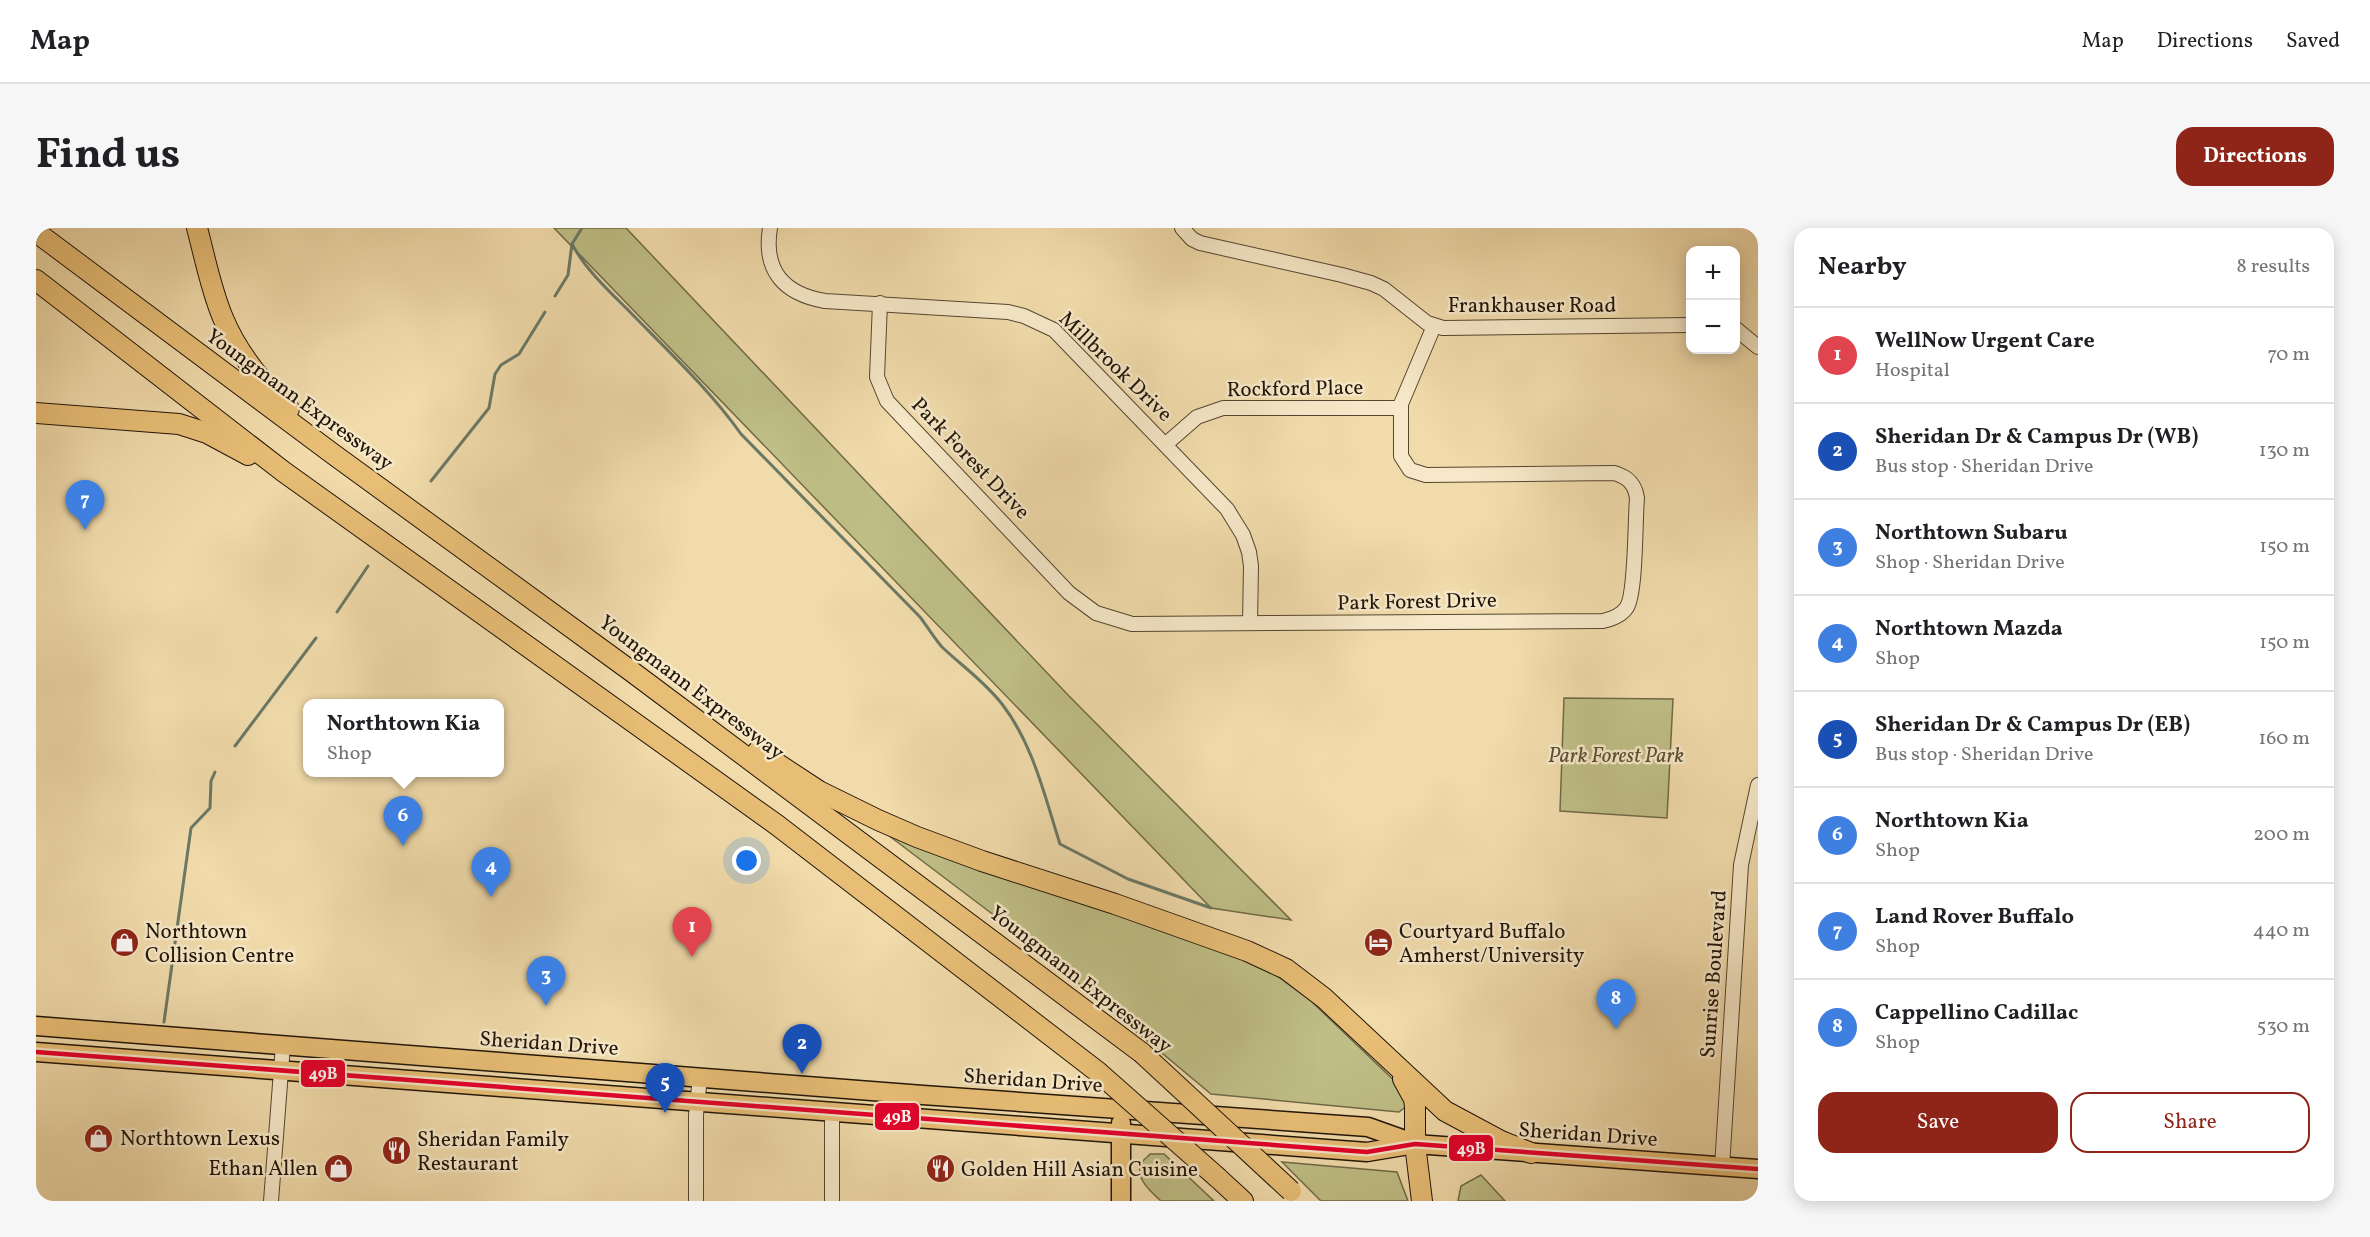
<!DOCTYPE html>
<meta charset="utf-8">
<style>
:root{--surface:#fff;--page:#f6f6f6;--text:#202124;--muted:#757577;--line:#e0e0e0;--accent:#8f2418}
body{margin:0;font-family:Vollkorn,serif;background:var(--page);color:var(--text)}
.controls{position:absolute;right:18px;top:18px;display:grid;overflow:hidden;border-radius:12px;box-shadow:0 3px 15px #0003}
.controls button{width:54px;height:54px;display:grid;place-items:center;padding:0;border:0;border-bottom:2px solid var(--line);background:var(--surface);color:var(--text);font:30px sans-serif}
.you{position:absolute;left:711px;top:633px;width:21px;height:21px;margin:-15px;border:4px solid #fff;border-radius:50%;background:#1a73e8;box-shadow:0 0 0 9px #1a73e833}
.badge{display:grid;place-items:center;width:39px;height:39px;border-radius:50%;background:var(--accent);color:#fff;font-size:20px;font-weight:700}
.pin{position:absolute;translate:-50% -50px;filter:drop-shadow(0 2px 3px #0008)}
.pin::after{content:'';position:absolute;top:32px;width:21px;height:18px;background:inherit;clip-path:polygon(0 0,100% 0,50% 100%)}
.popup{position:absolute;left:267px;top:471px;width:201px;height:78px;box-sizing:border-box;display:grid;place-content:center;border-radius:12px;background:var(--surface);filter:drop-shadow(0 2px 4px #0005);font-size:20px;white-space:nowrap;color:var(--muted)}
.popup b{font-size:22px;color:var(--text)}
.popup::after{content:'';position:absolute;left:50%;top:100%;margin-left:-12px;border:12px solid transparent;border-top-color:var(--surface)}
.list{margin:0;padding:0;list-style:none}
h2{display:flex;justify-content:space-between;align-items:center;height:78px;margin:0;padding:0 24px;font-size:26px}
h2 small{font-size:20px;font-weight:400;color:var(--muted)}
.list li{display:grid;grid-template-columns:39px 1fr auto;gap:18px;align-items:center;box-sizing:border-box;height:96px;padding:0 24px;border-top:2px solid var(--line)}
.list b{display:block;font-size:22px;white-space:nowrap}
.list p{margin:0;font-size:20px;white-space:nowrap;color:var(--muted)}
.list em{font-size:20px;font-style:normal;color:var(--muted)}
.actions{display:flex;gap:12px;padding:18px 24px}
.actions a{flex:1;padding:14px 0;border:2px solid var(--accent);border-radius:18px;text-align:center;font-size:21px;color:var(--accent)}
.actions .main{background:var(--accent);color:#fff}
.map{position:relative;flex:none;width:1722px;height:973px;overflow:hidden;border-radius:18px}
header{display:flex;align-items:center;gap:36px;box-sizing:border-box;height:84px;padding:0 30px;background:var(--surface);border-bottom:2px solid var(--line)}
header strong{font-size:28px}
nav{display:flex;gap:33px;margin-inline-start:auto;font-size:21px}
.intro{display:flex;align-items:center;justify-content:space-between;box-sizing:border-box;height:144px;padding:0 36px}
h1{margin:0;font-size:42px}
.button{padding:15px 27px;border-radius:18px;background:var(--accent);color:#fff;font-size:21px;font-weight:700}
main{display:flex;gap:36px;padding:0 36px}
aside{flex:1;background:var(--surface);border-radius:18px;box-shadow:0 3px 15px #0003}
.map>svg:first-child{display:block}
</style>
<header>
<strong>Map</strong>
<nav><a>Map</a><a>Directions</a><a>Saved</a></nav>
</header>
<div class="intro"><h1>Find us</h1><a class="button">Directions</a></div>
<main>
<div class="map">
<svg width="1722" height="973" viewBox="0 0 1722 973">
<rect width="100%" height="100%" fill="#f1dbab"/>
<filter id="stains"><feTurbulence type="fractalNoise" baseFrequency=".00333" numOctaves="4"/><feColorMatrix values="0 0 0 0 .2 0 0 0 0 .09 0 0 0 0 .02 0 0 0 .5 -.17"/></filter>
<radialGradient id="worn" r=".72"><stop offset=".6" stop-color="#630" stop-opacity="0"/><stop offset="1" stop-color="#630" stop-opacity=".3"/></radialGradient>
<g fill="#bfbe86" stroke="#706a47" stroke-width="1.5">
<path d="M518,0h72l443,468 222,224 -80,-12z"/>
<path d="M1528,470l109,1 -6,119 -107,-7z"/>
<path d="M844,601l380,134 51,38 93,89 4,15 -9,7 -188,-18 -183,-153z"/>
<path d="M1114,926h14l50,47h-53c-10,-9 -29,-25 -18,-40 2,-3 5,-4 7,-7z"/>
<path d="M1246,934l115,10 11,29h-87z"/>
<path d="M1445,947l24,26h-47l3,-15z"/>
</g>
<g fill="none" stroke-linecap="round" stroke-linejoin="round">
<g stroke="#6a7966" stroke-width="3">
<path d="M536,16c13,25 37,47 57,67 39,40 80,78 112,123l179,183c7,9 14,21 22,30 21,20 41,33 60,57 31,40 43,93 58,140l68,35 83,29"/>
<path d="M519,68l13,-21 4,-31 10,-16"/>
<path d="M395,253l58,-73 6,-34 6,-9 18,-11 26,-42"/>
<path d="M301,384l31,-46"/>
<path d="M199,518l81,-108"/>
<path d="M128,794l27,-194 19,-20 1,-27 4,-9"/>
</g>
<defs>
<g id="minor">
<path d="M734,0c-7,43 14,66 55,73l183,11 16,4 30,14 173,179 16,26 6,17 2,14 -1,57"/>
<path d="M1146,0l10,11 8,4 142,32 29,8 13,6 43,34 16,5 247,-3"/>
<path d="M844,75l-3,74 10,24 182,192 27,20 36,11 471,-3c9,-2 19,-6 24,-14 9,-15 8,-87 10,-109 -2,-14 -9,-21 -23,-25l-188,2 -16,-5 -9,-14v-52l33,-78"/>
<path d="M1700,101l22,18"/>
<path d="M1130,216l31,-27 26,-9h178"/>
<path d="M796,884v89"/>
<path d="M1686,939l19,-302 17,-80"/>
<path d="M235,973l12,-156"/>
<path d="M660,973v-86l4,-38"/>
</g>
<g id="major">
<path d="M0,798l887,69 445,32 45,16"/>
<path d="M0,824l1331,100 48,-8 343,25"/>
<path d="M1085,895v78"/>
</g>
<g id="highway">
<path d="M161,0c8,30 14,62 26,90 14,34 40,66 66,91"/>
<path d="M0,4l297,222 298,217 511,382"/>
<path d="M0,52l248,192 493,353 321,247"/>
<path d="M0,185l143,11 28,9 41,22"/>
<path d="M722,523l61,40 59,29 39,17 65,24 133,43 132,47 39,18 38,29 121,113 56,30 30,12"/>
<path d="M1367,851l11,20 1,8v37l7,57"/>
<path d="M1182,950l25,23"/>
</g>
</defs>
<use href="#minor" stroke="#544631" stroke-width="16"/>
<use href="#major" stroke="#201508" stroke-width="21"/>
<use href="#highway" stroke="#201508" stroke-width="22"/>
<use href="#minor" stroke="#f6e8c8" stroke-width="14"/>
<use href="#major" stroke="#e8be76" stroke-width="18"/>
<use href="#highway" stroke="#e8be76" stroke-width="20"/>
<defs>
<g id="highway-bridge">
<path d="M1106,825l149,138"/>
<path d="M1062,844l120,106"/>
</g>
</defs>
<use href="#highway-bridge" stroke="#201508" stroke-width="22" stroke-linecap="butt"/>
<use href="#highway-bridge" stroke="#e8be76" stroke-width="20"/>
<defs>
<path id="bus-1" d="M0,824l1331,100 48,-8 343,25"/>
</defs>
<use href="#bus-1" stroke="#f6e8c8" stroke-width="9"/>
<use href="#bus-1" stroke="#e4002b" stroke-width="4.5"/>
</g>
<defs>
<symbol id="shop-disc" viewBox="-11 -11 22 22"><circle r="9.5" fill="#8f2418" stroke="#f6e8c8"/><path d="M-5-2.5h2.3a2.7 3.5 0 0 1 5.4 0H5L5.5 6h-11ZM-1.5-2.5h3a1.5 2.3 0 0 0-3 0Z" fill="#fff"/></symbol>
<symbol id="hotel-disc" viewBox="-11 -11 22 22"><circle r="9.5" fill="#8f2418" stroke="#f6e8c8"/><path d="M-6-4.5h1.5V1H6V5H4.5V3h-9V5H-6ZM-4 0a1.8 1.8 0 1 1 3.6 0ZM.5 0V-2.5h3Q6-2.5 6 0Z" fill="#fff"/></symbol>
<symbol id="restaurant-disc" viewBox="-11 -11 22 22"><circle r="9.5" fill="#8f2418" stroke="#f6e8c8"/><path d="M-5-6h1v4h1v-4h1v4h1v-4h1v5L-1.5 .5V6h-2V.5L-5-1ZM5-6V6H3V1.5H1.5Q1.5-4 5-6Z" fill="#fff"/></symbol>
</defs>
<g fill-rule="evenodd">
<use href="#shop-disc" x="72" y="698" width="33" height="33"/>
<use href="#hotel-disc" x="1326" y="698" width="33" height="33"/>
<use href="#shop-disc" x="46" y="894" width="33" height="33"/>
<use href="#restaurant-disc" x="344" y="906" width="33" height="33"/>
<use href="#shop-disc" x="286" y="924" width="33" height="33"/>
<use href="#restaurant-disc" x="888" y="924" width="33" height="33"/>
</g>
<g text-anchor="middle" stroke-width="5" stroke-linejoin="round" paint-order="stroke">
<g font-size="21" fill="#201508" stroke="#f6e8c8">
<text x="1496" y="84">Frankhauser Road</text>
<text transform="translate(1080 138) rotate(44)" y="7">Millbrook Drive</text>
<text transform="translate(1259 160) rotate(-1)" y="7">Rockford Place</text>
<text transform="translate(264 171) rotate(36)" y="7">Youngmann Expressway</text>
<text transform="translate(935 230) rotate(46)" y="7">Park Forest Drive</text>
<text transform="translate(1381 373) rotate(-1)" y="7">Park Forest Drive</text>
<text transform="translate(656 459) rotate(37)" y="7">Youngmann Expressway</text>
<text transform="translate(1677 746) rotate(-86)" y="7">Sunrise Boulevard</text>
<text transform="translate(1045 751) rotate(38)" y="7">Youngmann Expressway</text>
<text transform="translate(513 815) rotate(4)" y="7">Sheridan Drive</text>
<text transform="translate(997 852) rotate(4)" y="7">Sheridan Drive</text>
<text transform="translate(1552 906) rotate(4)" y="7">Sheridan Drive</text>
</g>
<g font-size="21" font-style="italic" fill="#585034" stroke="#f6e8c8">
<text x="1580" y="534">Park Forest Park</text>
</g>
<g font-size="21" fill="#201508" stroke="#f6e8c8" text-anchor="start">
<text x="109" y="710">Northtown<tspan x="109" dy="24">Collision Centre</tspan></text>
<text x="1363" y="710">Courtyard Buffalo<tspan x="1363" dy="24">Amherst/University</tspan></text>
<text x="84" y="917">Northtown Lexus</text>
<text x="381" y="918">Sheridan Family<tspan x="381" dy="24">Restaurant</tspan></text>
<text x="282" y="947" text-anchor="end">Ethan Allen</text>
<text x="925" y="948">Golden Hill Asian Cuisine</text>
</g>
</g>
<g stroke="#f6e8c8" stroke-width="2">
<rect x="264" y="831" width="46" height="29" rx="6" fill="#e4002b"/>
<rect x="838" y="874" width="46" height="29" rx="6" fill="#e4002b"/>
<rect x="1412" y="906" width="46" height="28" rx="6" fill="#e4002b"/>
</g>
<g font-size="16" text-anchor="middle" font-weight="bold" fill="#fff">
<text x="287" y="851">49B</text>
<text x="861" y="894">49B</text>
<text x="1435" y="926">49B</text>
</g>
<rect width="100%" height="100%" filter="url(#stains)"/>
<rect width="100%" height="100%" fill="url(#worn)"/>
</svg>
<div class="controls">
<button>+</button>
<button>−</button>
</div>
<div class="you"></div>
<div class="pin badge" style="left:656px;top:729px;background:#e0444e">1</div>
<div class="pin badge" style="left:766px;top:846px;background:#1a4fb4">2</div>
<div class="pin badge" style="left:510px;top:778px;background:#3f7fe0">3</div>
<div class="pin badge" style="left:455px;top:669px;background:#3f7fe0">4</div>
<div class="pin badge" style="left:629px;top:885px;background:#1a4fb4">5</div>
<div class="pin badge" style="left:367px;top:618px;background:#3f7fe0">6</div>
<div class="popup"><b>Northtown Kia</b>Shop</div>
<div class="pin badge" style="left:49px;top:302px;background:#3f7fe0">7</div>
<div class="pin badge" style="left:1580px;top:801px;background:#3f7fe0">8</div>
</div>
<aside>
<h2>Nearby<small>8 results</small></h2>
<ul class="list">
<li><span class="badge" style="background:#e0444e">1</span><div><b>WellNow Urgent Care</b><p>Hospital</p></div><em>70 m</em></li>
<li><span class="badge" style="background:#1a4fb4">2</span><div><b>Sheridan Dr &amp; Campus Dr (WB)</b><p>Bus stop · Sheridan Drive</p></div><em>130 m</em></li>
<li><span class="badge" style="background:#3f7fe0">3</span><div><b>Northtown Subaru</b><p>Shop · Sheridan Drive</p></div><em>150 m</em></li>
<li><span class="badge" style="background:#3f7fe0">4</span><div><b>Northtown Mazda</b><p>Shop</p></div><em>150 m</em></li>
<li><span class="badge" style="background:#1a4fb4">5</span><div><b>Sheridan Dr &amp; Campus Dr (EB)</b><p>Bus stop · Sheridan Drive</p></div><em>160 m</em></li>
<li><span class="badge" style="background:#3f7fe0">6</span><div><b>Northtown Kia</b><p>Shop</p></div><em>200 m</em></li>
<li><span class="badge" style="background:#3f7fe0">7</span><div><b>Land Rover Buffalo</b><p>Shop</p></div><em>440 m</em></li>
<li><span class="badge" style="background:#3f7fe0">8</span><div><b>Cappellino Cadillac</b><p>Shop</p></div><em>530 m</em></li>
</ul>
<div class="actions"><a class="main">Save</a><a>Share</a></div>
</aside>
</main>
